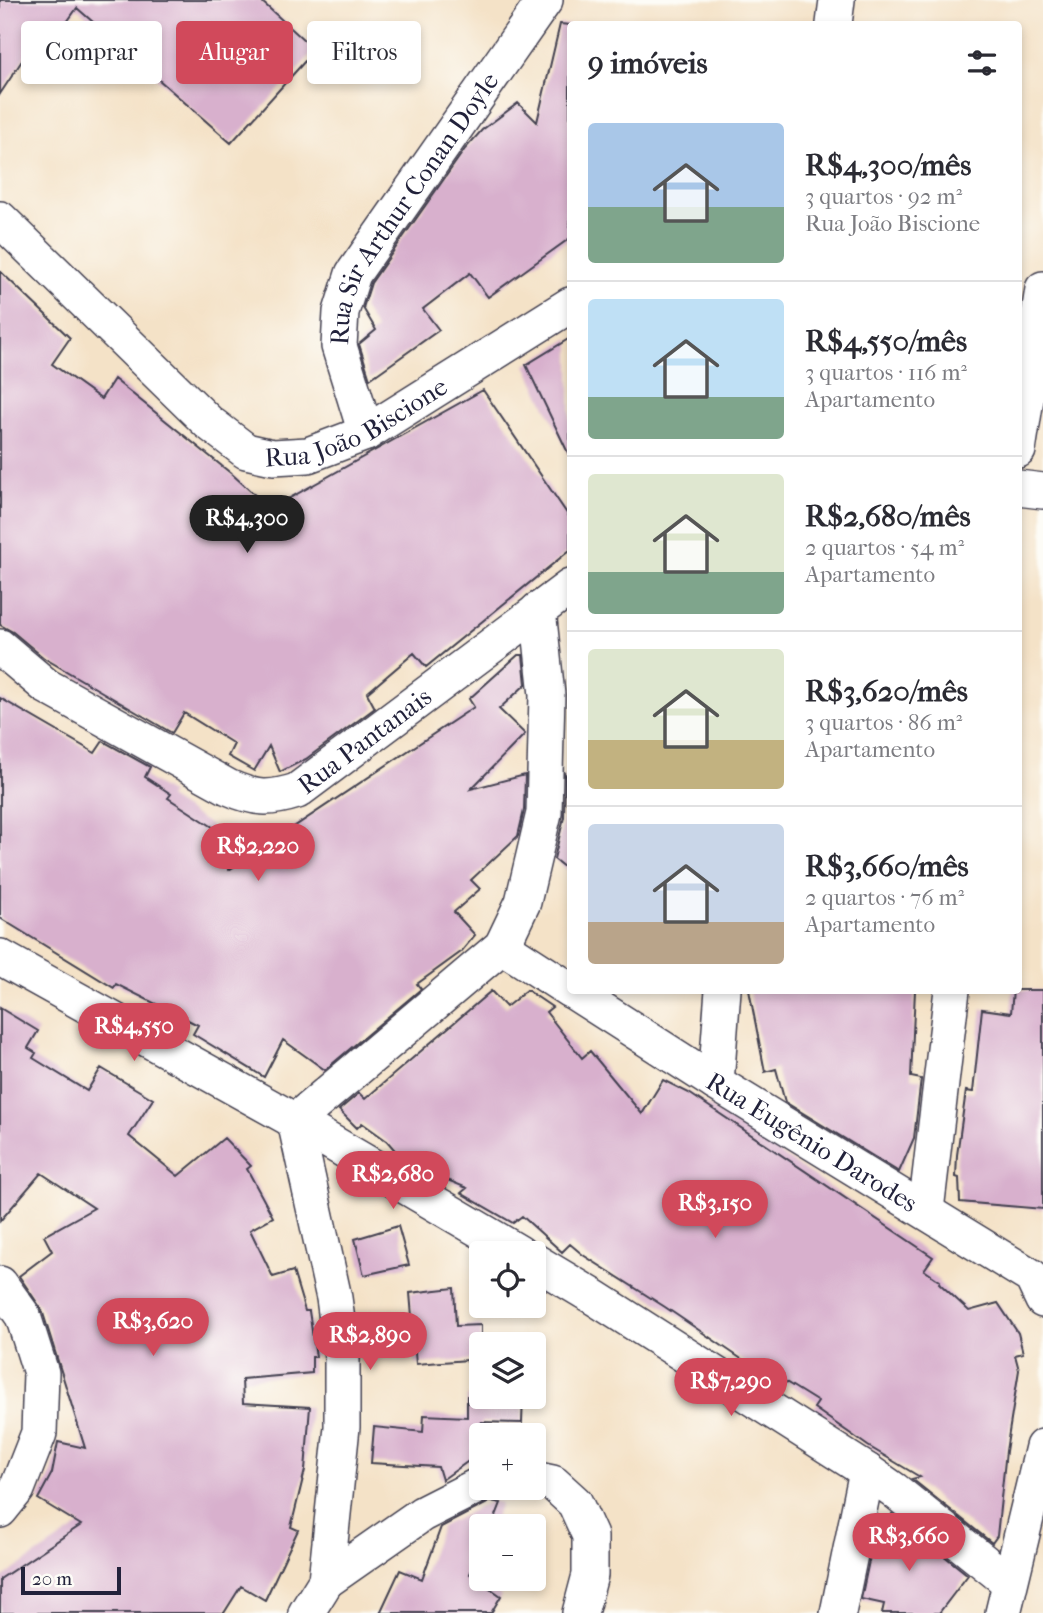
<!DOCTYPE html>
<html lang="pt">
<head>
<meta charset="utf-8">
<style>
	:root { --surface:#fff; --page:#f2f2f3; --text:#2b2b33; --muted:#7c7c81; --line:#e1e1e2; --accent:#d1495b }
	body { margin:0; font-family:"IM FELL French Canon",serif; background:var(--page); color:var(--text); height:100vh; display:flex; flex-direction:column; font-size:26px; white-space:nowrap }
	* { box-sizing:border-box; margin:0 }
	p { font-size:23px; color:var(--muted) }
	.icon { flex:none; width:38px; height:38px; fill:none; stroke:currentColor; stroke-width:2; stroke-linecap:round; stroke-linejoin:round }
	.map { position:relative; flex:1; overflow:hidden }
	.drawer { position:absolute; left:567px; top:21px; width:455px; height:973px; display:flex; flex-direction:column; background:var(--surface); border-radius:7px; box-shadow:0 4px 10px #0003 }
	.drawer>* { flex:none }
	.hud { position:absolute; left:21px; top:21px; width:441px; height:63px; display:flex; gap:14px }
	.fabs { position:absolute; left:469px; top:1241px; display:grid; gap:14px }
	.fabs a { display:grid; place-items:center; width:77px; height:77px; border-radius:7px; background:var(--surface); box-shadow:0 4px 10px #0003; font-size:35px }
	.scale { position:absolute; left:21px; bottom:18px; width:100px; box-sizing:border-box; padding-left:7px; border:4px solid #22223b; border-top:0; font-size:19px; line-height:24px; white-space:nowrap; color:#22223b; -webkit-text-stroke:5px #fdfcf7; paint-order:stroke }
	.price { position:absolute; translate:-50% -60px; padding:0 16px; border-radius:24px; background:var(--accent); color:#fff; font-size:23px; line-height:46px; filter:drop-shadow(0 2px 4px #0008) }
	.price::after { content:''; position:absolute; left:50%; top:42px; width:21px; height:16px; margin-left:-10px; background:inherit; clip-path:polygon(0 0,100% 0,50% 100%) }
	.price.active { background:#222; color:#fff }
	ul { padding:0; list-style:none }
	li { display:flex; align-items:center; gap:21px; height:175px; padding:0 21px }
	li+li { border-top:2px solid var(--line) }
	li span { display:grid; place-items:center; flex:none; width:196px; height:140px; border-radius:7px; color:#555 }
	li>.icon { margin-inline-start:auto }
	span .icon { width:84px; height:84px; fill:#fffc; stroke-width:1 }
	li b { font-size:30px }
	h2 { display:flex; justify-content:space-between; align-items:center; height:84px; padding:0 21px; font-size:30px }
	.chip { padding:0 24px; border-radius:7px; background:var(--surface); box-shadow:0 4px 10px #0003; font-size:24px; line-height:63px }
	.chip.active { background:var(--accent); color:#fff }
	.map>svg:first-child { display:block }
	.building { fill:#d8b0cd }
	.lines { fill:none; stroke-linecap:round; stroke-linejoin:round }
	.minor-casing { stroke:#423f50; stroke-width:38 }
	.minor { stroke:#fff; stroke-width:35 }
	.labels { text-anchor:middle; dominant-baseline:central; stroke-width:6; stroke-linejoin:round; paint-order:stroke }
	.street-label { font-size:26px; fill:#22223b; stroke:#fdfcf7 }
</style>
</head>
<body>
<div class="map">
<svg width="1043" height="1613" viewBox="0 0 1043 1613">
	<rect width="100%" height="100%" fill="#fdfcf7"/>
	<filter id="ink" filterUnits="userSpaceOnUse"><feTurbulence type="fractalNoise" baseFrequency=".0143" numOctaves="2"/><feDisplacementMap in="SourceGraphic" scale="14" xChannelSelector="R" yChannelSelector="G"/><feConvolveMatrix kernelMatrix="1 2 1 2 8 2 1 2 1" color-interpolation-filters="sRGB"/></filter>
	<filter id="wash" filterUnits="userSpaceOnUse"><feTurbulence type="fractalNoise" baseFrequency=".00686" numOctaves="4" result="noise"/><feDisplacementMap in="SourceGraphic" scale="28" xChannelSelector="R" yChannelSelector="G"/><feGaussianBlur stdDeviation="1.57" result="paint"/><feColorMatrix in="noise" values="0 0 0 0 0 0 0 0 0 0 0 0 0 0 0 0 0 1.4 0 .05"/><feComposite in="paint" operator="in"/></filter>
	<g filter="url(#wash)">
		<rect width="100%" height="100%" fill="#f4e2c7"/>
		<g id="blocks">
			<path class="building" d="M0 0H260L315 50 231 143 77 8 50 46 37 38 0 94Z
				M560 24 570 25V238L488 297 470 273 423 309 439 330 370 379 359 344 376 330 363 308 371 283 465 149 482 130 518 103 537 122Z
				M0 271 70 338 52 364 101 399 114 379 233 475 270 509 483 390 570 518V550L426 667 414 653 367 693 375 708 306 759 280 772 269 746 254 771 228 756 234 744 184 713 172 733 44 658 13 632 0 625Z
				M570 338V457L526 365Z
				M518 655H523L526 684 499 709 525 734 471 789 525 775 524 810 518 836 471 880 480 889 454 912 475 935 461 952 417 984 421 989 325 1070 283 1040 264 1077 193 1034 198 1025 116 984 114 988 0 918V698L95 753 103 741 150 767 145 777 171 794 168 798 219 831 208 840 229 870 474 707 469 699Z
				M565 774 570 780V872L554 859 564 817Z
				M527 990 552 1007 546 1012 582 1058 590 1051 642 1114 663 1080 689 1093 933 1257 924 1270 940 1281 939 1283 969 1311 998 1303 1018 1333 1023 1353 1015 1355 1019 1370 1006 1451 997 1536 992 1543 912 1479 920 1477 868 1446 814 1408 818 1402 765 1369 762 1373 665 1307 583 1255 570 1244 562 1252 522 1216 513 1223 461 1193 467 1188 406 1163 387 1141 362 1123 357 1128 339 1110 359 1093 365 1099 491 991 506 1007Z
				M749 990H915L911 1077 921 1079 914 1138 899 1172 785 1102 776 1069 765 1072Z
				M1013 990H1043V1209L960 1202 959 1178 956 1177 957 1155 966 1091 973 1092 982 1009 1011 1013Z
				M0 1008 38 1031 28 1048 36 1053 33 1058 87 1091 101 1068 153 1099 129 1136 178 1176 224 1138 251 1166 247 1169 273 1217 250 1230 273 1277 293 1271 305 1311H309L316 1357H312V1373L242 1379 243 1403 310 1407 305 1470 291 1527 298 1530 265 1600 241 1586 224 1613H0V1579L81 1525 38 1499 52 1473 58 1442 85 1448 42 1310 19 1276 52 1251 44 1236 94 1208 41 1173 0 1221Z
				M398 1226 409 1265 364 1275 355 1239Z
				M454 1288 456 1326 481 1325V1359L416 1364 410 1293Z
				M467 1396H523L522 1423 481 1422V1452L442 1480 438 1467 371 1463 374 1427 423 1432 424 1415 467 1417Z
				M491 1501 501 1503 492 1526H481V1550L470 1574 501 1596 491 1613H380L400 1570 422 1579 441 1527Z
				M892 1514 968 1575 939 1613H882L884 1604 861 1599 873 1542 880 1544Z"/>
		</g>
	</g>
	<g filter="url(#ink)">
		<use href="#blocks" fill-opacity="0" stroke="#423f50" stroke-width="2"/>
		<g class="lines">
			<g class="minor-casing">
				<g id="minor">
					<path d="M834 24 837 0"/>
					<path id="s1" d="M0 219 208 422 246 451 273 457 308 455 366 433 570 305"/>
					<path id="s2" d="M366 433 339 346 341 312 353 274 545 0"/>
					<path d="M1018 450 1043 289"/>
					<path d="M1018 488 1043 491"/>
					<path id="s3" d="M0 647 46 686 228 787C255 799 269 800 297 791L570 587"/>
					<path d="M502 946 570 990"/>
					<path d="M0 957 295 1121 519 1253"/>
					<path id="s4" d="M571 990 716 1083 1032 1277 1043 1300"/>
					<path d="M716 1083 723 990"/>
					<path d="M295 1121 502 946 523 902 544 813 547 695 538 610"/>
					<path d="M295 1121 334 1298 342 1357V1427L326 1581 306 1613"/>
					<path d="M926 1210 952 990"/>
					<path d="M534 1261 594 1297 867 1471 838 1613"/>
					<path d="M0 1284 23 1316 41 1373 39 1433 17 1489 0 1510"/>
					<path d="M867 1471 894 1490 1009 1582"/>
					<path d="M534 1479 553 1483 575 1503 590 1536V1575L580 1613"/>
					<path d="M326 1581 422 1514 481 1484"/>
					<path d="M1003 1613 1043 1447"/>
				</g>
			</g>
			<use href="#minor" class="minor"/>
		</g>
	</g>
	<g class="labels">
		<g class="street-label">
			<text stroke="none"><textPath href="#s2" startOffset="250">Rua Sir Arthur Conan Doyle</textPath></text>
			<text stroke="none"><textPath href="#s1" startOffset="457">Rua João Biscione</textPath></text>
			<text stroke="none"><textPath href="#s3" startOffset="424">Rua Pantanais</textPath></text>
			<text stroke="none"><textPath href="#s4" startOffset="285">Rua Eugênio Darodes</textPath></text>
		</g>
	</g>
</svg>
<div class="fabs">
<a><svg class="icon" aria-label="locate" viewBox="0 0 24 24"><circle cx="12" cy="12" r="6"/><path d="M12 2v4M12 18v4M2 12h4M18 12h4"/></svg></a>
<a><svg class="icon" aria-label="layers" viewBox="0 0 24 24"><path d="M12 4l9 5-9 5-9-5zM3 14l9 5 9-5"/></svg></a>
<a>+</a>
<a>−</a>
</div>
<div class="scale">20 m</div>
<b class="price active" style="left:247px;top:555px">R$4,300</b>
<b class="price" style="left:258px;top:883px">R$2,220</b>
<b class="price" style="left:134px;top:1063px">R$4,550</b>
<b class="price" style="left:393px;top:1211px">R$2,680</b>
<b class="price" style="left:715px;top:1240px">R$3,150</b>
<b class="price" style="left:153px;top:1358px">R$3,620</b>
<b class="price" style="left:370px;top:1372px">R$2,890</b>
<b class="price" style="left:731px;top:1418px">R$7,290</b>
<b class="price" style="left:909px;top:1573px">R$3,660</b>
<div class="hud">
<a class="chip">Comprar</a>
<a class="chip active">Alugar</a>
<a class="chip">Filtros</a>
</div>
<section class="drawer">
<h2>9 imóveis<svg class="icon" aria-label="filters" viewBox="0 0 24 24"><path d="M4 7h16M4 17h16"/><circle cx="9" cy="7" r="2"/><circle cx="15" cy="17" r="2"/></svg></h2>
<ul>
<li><span style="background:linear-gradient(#a9c7e8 60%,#7fa58c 0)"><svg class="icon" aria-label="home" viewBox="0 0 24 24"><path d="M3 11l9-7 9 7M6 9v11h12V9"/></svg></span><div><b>R$4,300/mês</b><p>3 quartos · 92 m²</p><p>Rua João Biscione</p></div></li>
<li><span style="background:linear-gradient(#bfe0f5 70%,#7fa58c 0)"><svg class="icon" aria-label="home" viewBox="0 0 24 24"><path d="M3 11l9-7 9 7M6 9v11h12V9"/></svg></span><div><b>R$4,550/mês</b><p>3 quartos · 116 m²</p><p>Apartamento</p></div></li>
<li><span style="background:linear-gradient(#dfe7d0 70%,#7fa58c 0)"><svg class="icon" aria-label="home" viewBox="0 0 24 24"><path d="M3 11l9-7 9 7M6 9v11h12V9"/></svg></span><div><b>R$2,680/mês</b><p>2 quartos · 54 m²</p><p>Apartamento</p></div></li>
<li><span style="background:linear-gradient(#dfe7d0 65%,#c2b280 0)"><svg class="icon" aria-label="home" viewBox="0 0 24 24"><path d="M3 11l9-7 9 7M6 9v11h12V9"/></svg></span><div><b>R$3,620/mês</b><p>3 quartos · 86 m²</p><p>Apartamento</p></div></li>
<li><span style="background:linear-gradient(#c9d6e8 70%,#b9a48a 0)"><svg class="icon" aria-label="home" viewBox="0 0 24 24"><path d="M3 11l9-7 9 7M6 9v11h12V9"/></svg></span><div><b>R$3,660/mês</b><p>2 quartos · 76 m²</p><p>Apartamento</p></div></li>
</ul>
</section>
</div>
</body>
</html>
